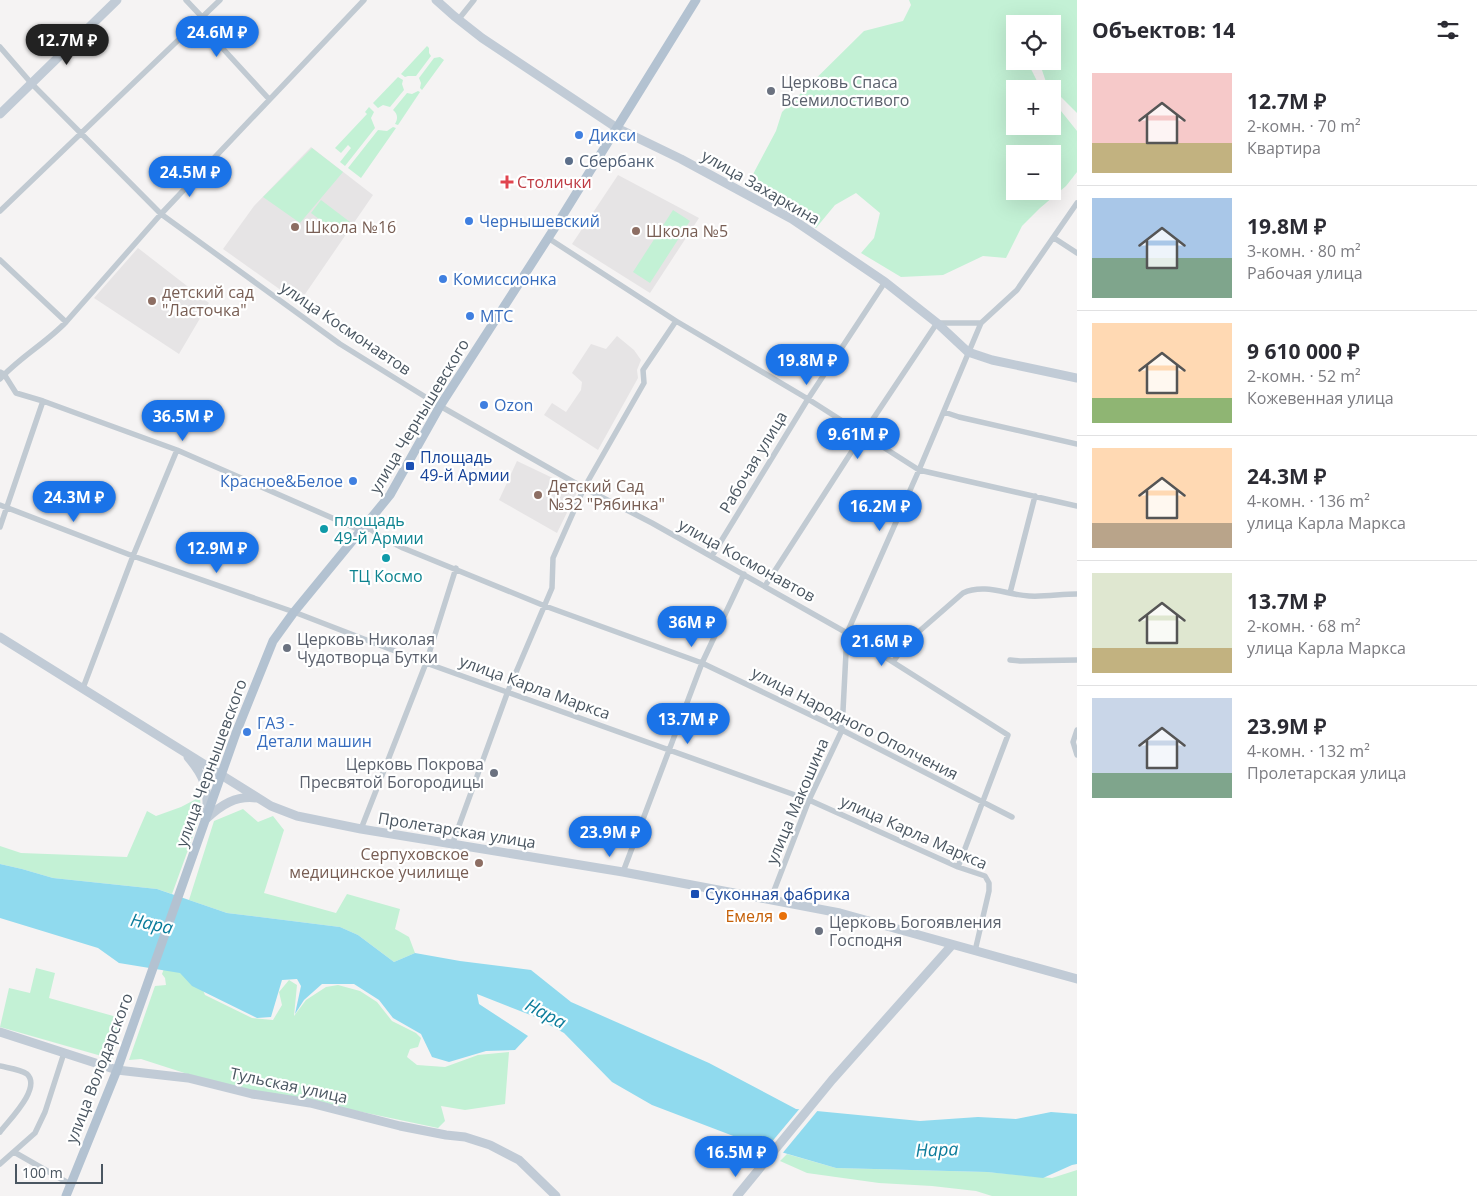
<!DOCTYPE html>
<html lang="ru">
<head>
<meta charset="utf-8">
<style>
	:root { --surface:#fff; --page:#f7f7f7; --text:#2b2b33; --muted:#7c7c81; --line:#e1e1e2; --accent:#1a73e8 }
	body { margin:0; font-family:"Open Sans",sans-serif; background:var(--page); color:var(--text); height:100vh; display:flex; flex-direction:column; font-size:19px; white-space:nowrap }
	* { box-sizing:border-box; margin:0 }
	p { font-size:16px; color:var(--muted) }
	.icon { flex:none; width:28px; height:28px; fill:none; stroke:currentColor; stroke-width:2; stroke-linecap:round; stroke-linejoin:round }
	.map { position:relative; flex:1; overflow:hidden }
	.side { display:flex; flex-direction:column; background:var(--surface); width:400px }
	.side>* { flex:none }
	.buttons { position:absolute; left:1006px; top:15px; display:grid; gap:10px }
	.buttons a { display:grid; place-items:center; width:55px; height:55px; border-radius:0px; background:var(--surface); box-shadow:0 5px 20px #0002; font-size:25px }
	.scale { position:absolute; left:15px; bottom:12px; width:88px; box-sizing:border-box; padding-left:5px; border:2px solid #4a5661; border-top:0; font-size:14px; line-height:18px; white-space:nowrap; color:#4a5661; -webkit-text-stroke:4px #fff; paint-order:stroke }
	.price { position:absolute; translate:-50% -42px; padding:0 11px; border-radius:18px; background:var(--accent); color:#fff; font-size:16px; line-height:32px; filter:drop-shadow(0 1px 2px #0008) }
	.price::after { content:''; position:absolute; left:50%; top:30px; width:15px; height:11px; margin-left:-8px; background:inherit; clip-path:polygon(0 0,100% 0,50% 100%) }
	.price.selected { background:#222; color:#fff }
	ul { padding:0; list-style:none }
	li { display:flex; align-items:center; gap:15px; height:125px; padding:0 15px }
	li+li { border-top:1px solid var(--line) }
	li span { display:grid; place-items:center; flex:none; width:140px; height:100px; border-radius:0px; color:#555 }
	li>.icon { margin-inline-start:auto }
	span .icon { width:60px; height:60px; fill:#fffc; stroke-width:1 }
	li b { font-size:21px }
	h2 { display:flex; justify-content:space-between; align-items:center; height:60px; padding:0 15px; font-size:21px }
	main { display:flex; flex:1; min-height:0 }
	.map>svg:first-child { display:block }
	.education { fill:#e6e4e5 }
	.green { fill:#c3f1d5; fill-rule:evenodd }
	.water { fill:#90daee }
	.pier { fill:#f5f3f3 }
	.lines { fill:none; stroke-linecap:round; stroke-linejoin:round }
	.street { stroke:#c1cad2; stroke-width:5.5 }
	.secondary { stroke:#c1cbd6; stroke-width:9 }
	.primary { stroke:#b3c2d1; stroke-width:9 }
	.worship-dot { fill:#6b7280; stroke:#fff; stroke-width:2 }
	.shop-dot { fill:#3f7fe0; stroke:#fff; stroke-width:2 }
	.service-dot { fill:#5c6f8a; stroke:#fff; stroke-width:2 }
	.health-dot { fill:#e0444e; stroke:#fff; stroke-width:2 }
	.education-dot { fill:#8d6e63; stroke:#fff; stroke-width:2 }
	.transit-dot { fill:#1a4fb4; stroke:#fff; stroke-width:2 }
	.culture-dot { fill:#0f9aa8; stroke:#fff; stroke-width:2 }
	.food-dot { fill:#e8710a; stroke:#fff; stroke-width:2 }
	.labels { text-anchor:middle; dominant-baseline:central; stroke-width:4.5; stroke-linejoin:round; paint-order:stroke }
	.worship-label { font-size:16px; fill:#5b616d; stroke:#fff; text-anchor:start }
	.shop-label { font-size:16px; fill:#366cbe; stroke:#fff; text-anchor:start }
	.service-label { font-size:16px; fill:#4e5e75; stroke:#fff; text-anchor:start }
	.health-label { font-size:16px; fill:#be3a42; stroke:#fff; text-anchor:start }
	.street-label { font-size:16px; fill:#4a5661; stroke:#fff }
	.education-label { font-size:16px; fill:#785e54; stroke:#fff; text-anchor:start }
	.transit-label { font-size:16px; fill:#164399; stroke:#fff; text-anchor:start }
	.culture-label { font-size:16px; fill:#0d838f; stroke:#fff; text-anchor:start }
	.food-label { font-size:16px; fill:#c56008; stroke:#fff; text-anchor:end }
	.water-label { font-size:18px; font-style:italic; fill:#0c7c9b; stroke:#fff }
</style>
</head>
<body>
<main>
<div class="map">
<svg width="1077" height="1196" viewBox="0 0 1077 1196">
	<rect width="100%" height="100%" fill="#f5f3f3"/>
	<path class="education" d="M311 147 373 195 299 303 223 249 254 206Z
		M618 175 699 218 650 293 572 244Z
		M138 248 209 303 179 354 94 298Z
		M617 336 634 350 641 360 637 370 638 378 598 450 544 415 552 403 566 412 581 390 582 382 572 373 591 344 606 349Z
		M517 461 578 490 557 533 499 500Z"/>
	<path class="green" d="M909 0H1077V113L1046 82 1039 61H1052V24H1015V61H1027L1041 89H1015V126H1052L1053 101 1077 131V172L1066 186 1040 208 1022 226 1006 258 983 256 943 275 901 277 861 253 874 238 880 213 856 193 835 205 816 228 789 209 751 178 776 131 782 112 864 31 903 21 911 5ZM1015 154H1052V191H1015Z
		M427 46 429 48V53L431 56 416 76H408L405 77 401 74Z
		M440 57 444 60 422 90 420 88 421 83 419 78 434 58Z
		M398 77 403 80 402 84 404 90 390 107 383 105 378 108 373 103Z
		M418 91 420 92 398 125 395 124C398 119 398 114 393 110L407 93 412 94Z
		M369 107 374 112 371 118 375 128 345 166 340 162 351 148 348 145 341 153 335 148 367 114 365 112Z
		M393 127 396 128 361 178 348 168 378 130 387 131Z
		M312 148 343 172 300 223 263 197Z
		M321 200 350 222 340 235 311 213Z
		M673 210 690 221 650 283 633 272Z
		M200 797 201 814 172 894 157 889 53 878 22 869 0 864V846L21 853 127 857 147 811 156 816 181 807Z
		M243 809 258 822 273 816 284 830 264 893 336 913 347 894 400 909 395 929 409 937 415 953 394 962 358 935 340 927 227 913 189 900 214 821Z
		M168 958 198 978 205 995 252 1018 273 1020 282 1005 279 992 289 980 297 985 294 1016 306 1000 326 987 338 985 360 991 377 1002 392 1021 416 1033 421 1038 418 1047 410 1049 407 1057 417 1065 445 1067 478 1055 509 1052 505 1104 465 1110 441 1106 445 1121 438 1128 281 1095 245 1090 200 1078 141 1059 129 1060 155 986 166 985 165 978 162 974Z
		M36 968 55 973 49 998 124 1019 112 1059 0 1027 9 988 30 993Z
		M787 1154 836 1168 987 1172 1052 1178 1077 1170V1196H992L976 1191 932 1186 879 1183 807 1173 780 1161Z"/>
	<path class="water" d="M0 864 22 869 53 878 157 889 227 913 340 927 358 935 394 962 415 953 460 961 531 970 571 1002 709 1063 796 1109 920 1121 978 1117 1016 1119 1051 1112 1077 1114V1164L1072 1165 1043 1178 987 1172 836 1168 757 1145 652 1105 612 1082 564 1033 533 1016 477 994 479 1004 528 1036 515 1050 486 1051 449 1062 432 1057 421 1034 393 1018 379 1000 354 984H322L304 1000 295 1014 301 986 297 979 282 980 271 1017 257 1018 192 986 180 973 119 963 98 948 0 918Z"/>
	<path class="pier" d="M801 1107 819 1109 781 1155 765 1150Z"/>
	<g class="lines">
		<path class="street" d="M186 0 202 17 215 40 269 99
			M458 20 474 0
			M0 47 32 84 161 214 340 344 440 406 584 488 652 523 847 633 1008 735 958 867
			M0 211 220 0
			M548 238 676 321 808 399 919 470 1077 506
			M1054 238 1077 253
			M0 260 66 322
			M0 372 4 374 16 393 43 401 177 450 362 531 369 528 381 537 403 548 545 606 702 663 842 730 1012 817
			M0 379C20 357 46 343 66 322L161 214 364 0
			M944 412 959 417 1077 444
			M0 505 133 556 294 612 426 663 809 800 958 867 985 876 989 883V891L975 951
			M0 527 43 401
			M712 556 808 399 885 282
			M765 586 863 434 937 323H981
			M1010 593 1035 496
			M1010 660 1020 661 1077 660
			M893 662 908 641 963 593C985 583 1007 595 1029 596 1045 597 1061 594 1077 594
			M83 688 133 556 177 450
			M1077 730 1073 742 1077 755
			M361 829 426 663 456 568
			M452 845 508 691 552 588 553 558 584 488 644 383 643 370 676 321
			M623 872 702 663 744 574
			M770 901 809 800 842 730 847 633 919 470 981 323 1017 290 1077 203
			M0 1066C8 1068 20 1069 27 1074 42 1088 9 1120 0 1132
			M14 1152 70 1184
			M0 1164 35 1133 45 1112 64 1053"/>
		<path class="secondary" d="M436 0 454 16 482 38 617 128 681 159 792 219 885 282 937 323 968 352 992 360 1077 378
			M0 114 117 0
			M0 637 271 806 297 816 361 829 623 872 840 913 1077 979
			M188 757C204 776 208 787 207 811
			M206 819C221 805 236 795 257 798
			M0 1032 117 1070 188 1078 252 1094 310 1103 400 1126 446 1135 465 1137 490 1145 519 1160 556 1196
			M737 1196 832 1080 952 945"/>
		<path class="primary" d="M66 1196 117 1070 236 733 273 641 294 612 390 495 440 406 561 218 696 0"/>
	</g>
	<g class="worship-dot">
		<circle cx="771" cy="91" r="5"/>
		<circle cx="287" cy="648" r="5"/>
		<circle cx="494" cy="773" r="5"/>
		<circle cx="819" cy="931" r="5"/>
	</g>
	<g class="shop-dot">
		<circle cx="579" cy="135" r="5"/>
		<circle cx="469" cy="221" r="5"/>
		<circle cx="443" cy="279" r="5"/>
		<circle cx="470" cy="316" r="5"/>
		<circle cx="484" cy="405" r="5"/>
		<circle cx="353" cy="481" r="5"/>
		<circle cx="247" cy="732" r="5"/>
	</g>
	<circle class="service-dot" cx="569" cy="161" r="5"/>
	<path class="health-dot" d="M504.5 174.5h5v5h5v5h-5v5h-5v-5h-5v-5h5z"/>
	<g class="education-dot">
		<circle cx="295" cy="227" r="5"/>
		<circle cx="636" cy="231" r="5"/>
		<circle cx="152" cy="301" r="5"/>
		<circle cx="538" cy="495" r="5"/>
		<circle cx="479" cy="863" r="5"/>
	</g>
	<g class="transit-dot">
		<rect x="405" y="461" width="10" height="10" rx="2.5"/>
		<rect x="690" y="889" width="10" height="10" rx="2.5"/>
	</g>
	<g class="culture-dot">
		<circle cx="324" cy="529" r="5"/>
		<circle cx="386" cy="558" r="5"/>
	</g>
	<circle class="food-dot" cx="783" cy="916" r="5"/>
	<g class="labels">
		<g class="worship-label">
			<text x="781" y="82">Церковь Спаса<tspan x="781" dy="18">Всемилостивого</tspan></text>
			<text x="297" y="639">Церковь Николая<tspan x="297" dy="18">Чудотворца Бутки</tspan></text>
			<text x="484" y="764" text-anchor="end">Церковь Покрова<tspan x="484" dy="18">Пресвятой Богородицы</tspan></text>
			<text x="829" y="922">Церковь Богоявления<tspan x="829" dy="18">Господня</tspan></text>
		</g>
		<g class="shop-label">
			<text x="589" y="135">Дикси</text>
			<text x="479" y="221">Чернышевский</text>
			<text x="453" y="279">Комиссионка</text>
			<text x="480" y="316">МТС</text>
			<text x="494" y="405">Ozon</text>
			<text x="343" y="481" text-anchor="end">Красное&amp;Белое</text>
			<text x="257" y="723">ГАЗ -<tspan x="257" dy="18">Детали машин</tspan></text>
		</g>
		<g class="service-label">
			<text x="579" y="161">Сбербанк</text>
		</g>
		<g class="health-label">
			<text x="517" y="182">Столички</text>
		</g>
		<g class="street-label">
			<text transform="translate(761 187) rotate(30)">улица Захаркина</text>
			<text transform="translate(346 328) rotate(34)">улица Космонавтов</text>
			<text transform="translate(419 416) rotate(-59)">улица Чернышевского</text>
			<text transform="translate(753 462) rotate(-59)">Рабочая улица</text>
			<text transform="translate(747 560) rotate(29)">улица Космонавтов</text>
			<text transform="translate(535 687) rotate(20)">улица Карла Маркса</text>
			<text transform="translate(855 723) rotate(27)">улица Народного Ополчения</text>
			<text transform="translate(211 763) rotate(-70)">улица Чернышевского</text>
			<text transform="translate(797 801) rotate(-67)">улица Макошина</text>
			<text transform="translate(457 830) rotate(9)">Пролетарская улица</text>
			<text transform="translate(914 832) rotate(24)">улица Карла Маркса</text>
			<text transform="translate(99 1068) rotate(-69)">улица Володарского</text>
			<text transform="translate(289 1085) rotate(12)">Тульская улица</text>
		</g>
		<g class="education-label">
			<text x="305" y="227">Школа №16</text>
			<text x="646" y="231">Школа №5</text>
			<text x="162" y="292">детский сад<tspan x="162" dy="18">"Ласточка"</tspan></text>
			<text x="548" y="486">Детский Сад<tspan x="548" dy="18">№32 "Рябинка"</tspan></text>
			<text x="469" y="854" text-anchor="end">Серпуховское<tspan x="469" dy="18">медицинское училище</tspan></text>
		</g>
		<g class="transit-label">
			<text x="420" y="457">Площадь<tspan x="420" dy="18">49-й Армии</tspan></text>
			<text x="705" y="894">Суконная фабрика</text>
		</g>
		<g class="culture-label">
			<text x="334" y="520">площадь<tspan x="334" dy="18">49-й Армии</tspan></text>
			<text x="386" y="576" text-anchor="middle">ТЦ Космо</text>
		</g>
		<g class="food-label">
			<text x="773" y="916">Емеля</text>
		</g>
		<g class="water-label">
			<text transform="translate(152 923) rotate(12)">Нара</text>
			<text transform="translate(546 1013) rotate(28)">Нара</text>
			<text transform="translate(937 1149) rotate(-2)">Нара</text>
		</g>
	</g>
</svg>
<div class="buttons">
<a><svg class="icon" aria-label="locate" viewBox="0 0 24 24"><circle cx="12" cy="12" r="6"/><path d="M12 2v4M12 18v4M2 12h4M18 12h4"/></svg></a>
<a>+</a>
<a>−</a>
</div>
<div class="scale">100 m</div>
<b class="price" style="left:217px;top:58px">24.6M ₽</b>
<b class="price selected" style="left:67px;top:66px">12.7M ₽</b>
<b class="price" style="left:190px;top:198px">24.5M ₽</b>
<b class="price" style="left:807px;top:386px">19.8M ₽</b>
<b class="price" style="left:183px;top:442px">36.5M ₽</b>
<b class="price" style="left:858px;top:460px">9.61M ₽</b>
<b class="price" style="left:74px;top:523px">24.3M ₽</b>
<b class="price" style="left:880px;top:532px">16.2M ₽</b>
<b class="price" style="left:217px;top:574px">12.9M ₽</b>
<b class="price" style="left:692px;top:648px">36M ₽</b>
<b class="price" style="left:882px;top:667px">21.6M ₽</b>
<b class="price" style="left:688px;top:745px">13.7M ₽</b>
<b class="price" style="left:610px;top:858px">23.9M ₽</b>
<b class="price" style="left:736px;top:1178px">16.5M ₽</b>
</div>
<section class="side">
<h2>Объектов: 14<svg class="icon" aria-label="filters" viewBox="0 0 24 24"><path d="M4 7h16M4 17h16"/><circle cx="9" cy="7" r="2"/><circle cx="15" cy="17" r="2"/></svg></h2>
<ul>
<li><span style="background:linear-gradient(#f6c9c9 70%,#c2b280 0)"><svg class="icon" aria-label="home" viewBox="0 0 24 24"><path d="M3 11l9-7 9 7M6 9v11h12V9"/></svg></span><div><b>12.7M ₽</b><p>2-комн. · 70 m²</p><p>Квартира</p></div></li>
<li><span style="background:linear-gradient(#a9c7e8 60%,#7fa58c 0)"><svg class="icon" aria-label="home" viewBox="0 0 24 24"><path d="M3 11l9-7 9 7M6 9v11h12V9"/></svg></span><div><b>19.8M ₽</b><p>3-комн. · 80 m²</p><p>Рабочая улица</p></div></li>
<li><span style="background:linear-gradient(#ffd9b3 75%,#8fb573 0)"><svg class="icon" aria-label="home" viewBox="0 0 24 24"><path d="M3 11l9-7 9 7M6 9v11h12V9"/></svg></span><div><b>9 610 000 ₽</b><p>2-комн. · 52 m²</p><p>Кожевенная улица</p></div></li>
<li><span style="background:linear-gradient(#ffd9b3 75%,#b9a48a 0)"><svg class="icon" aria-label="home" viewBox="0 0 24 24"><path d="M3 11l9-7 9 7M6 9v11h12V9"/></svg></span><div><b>24.3M ₽</b><p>4-комн. · 136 m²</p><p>улица Карла Маркса</p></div></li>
<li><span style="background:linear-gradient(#dfe7d0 75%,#c2b280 0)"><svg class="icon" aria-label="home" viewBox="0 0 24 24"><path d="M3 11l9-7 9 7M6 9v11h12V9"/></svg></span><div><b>13.7M ₽</b><p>2-комн. · 68 m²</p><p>улица Карла Маркса</p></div></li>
<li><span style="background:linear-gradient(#c9d6e8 75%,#7fa58c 0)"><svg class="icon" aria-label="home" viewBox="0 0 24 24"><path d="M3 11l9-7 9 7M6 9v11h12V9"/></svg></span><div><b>23.9M ₽</b><p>4-комн. · 132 m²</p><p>Пролетарская улица</p></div></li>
</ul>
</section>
</main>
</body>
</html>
